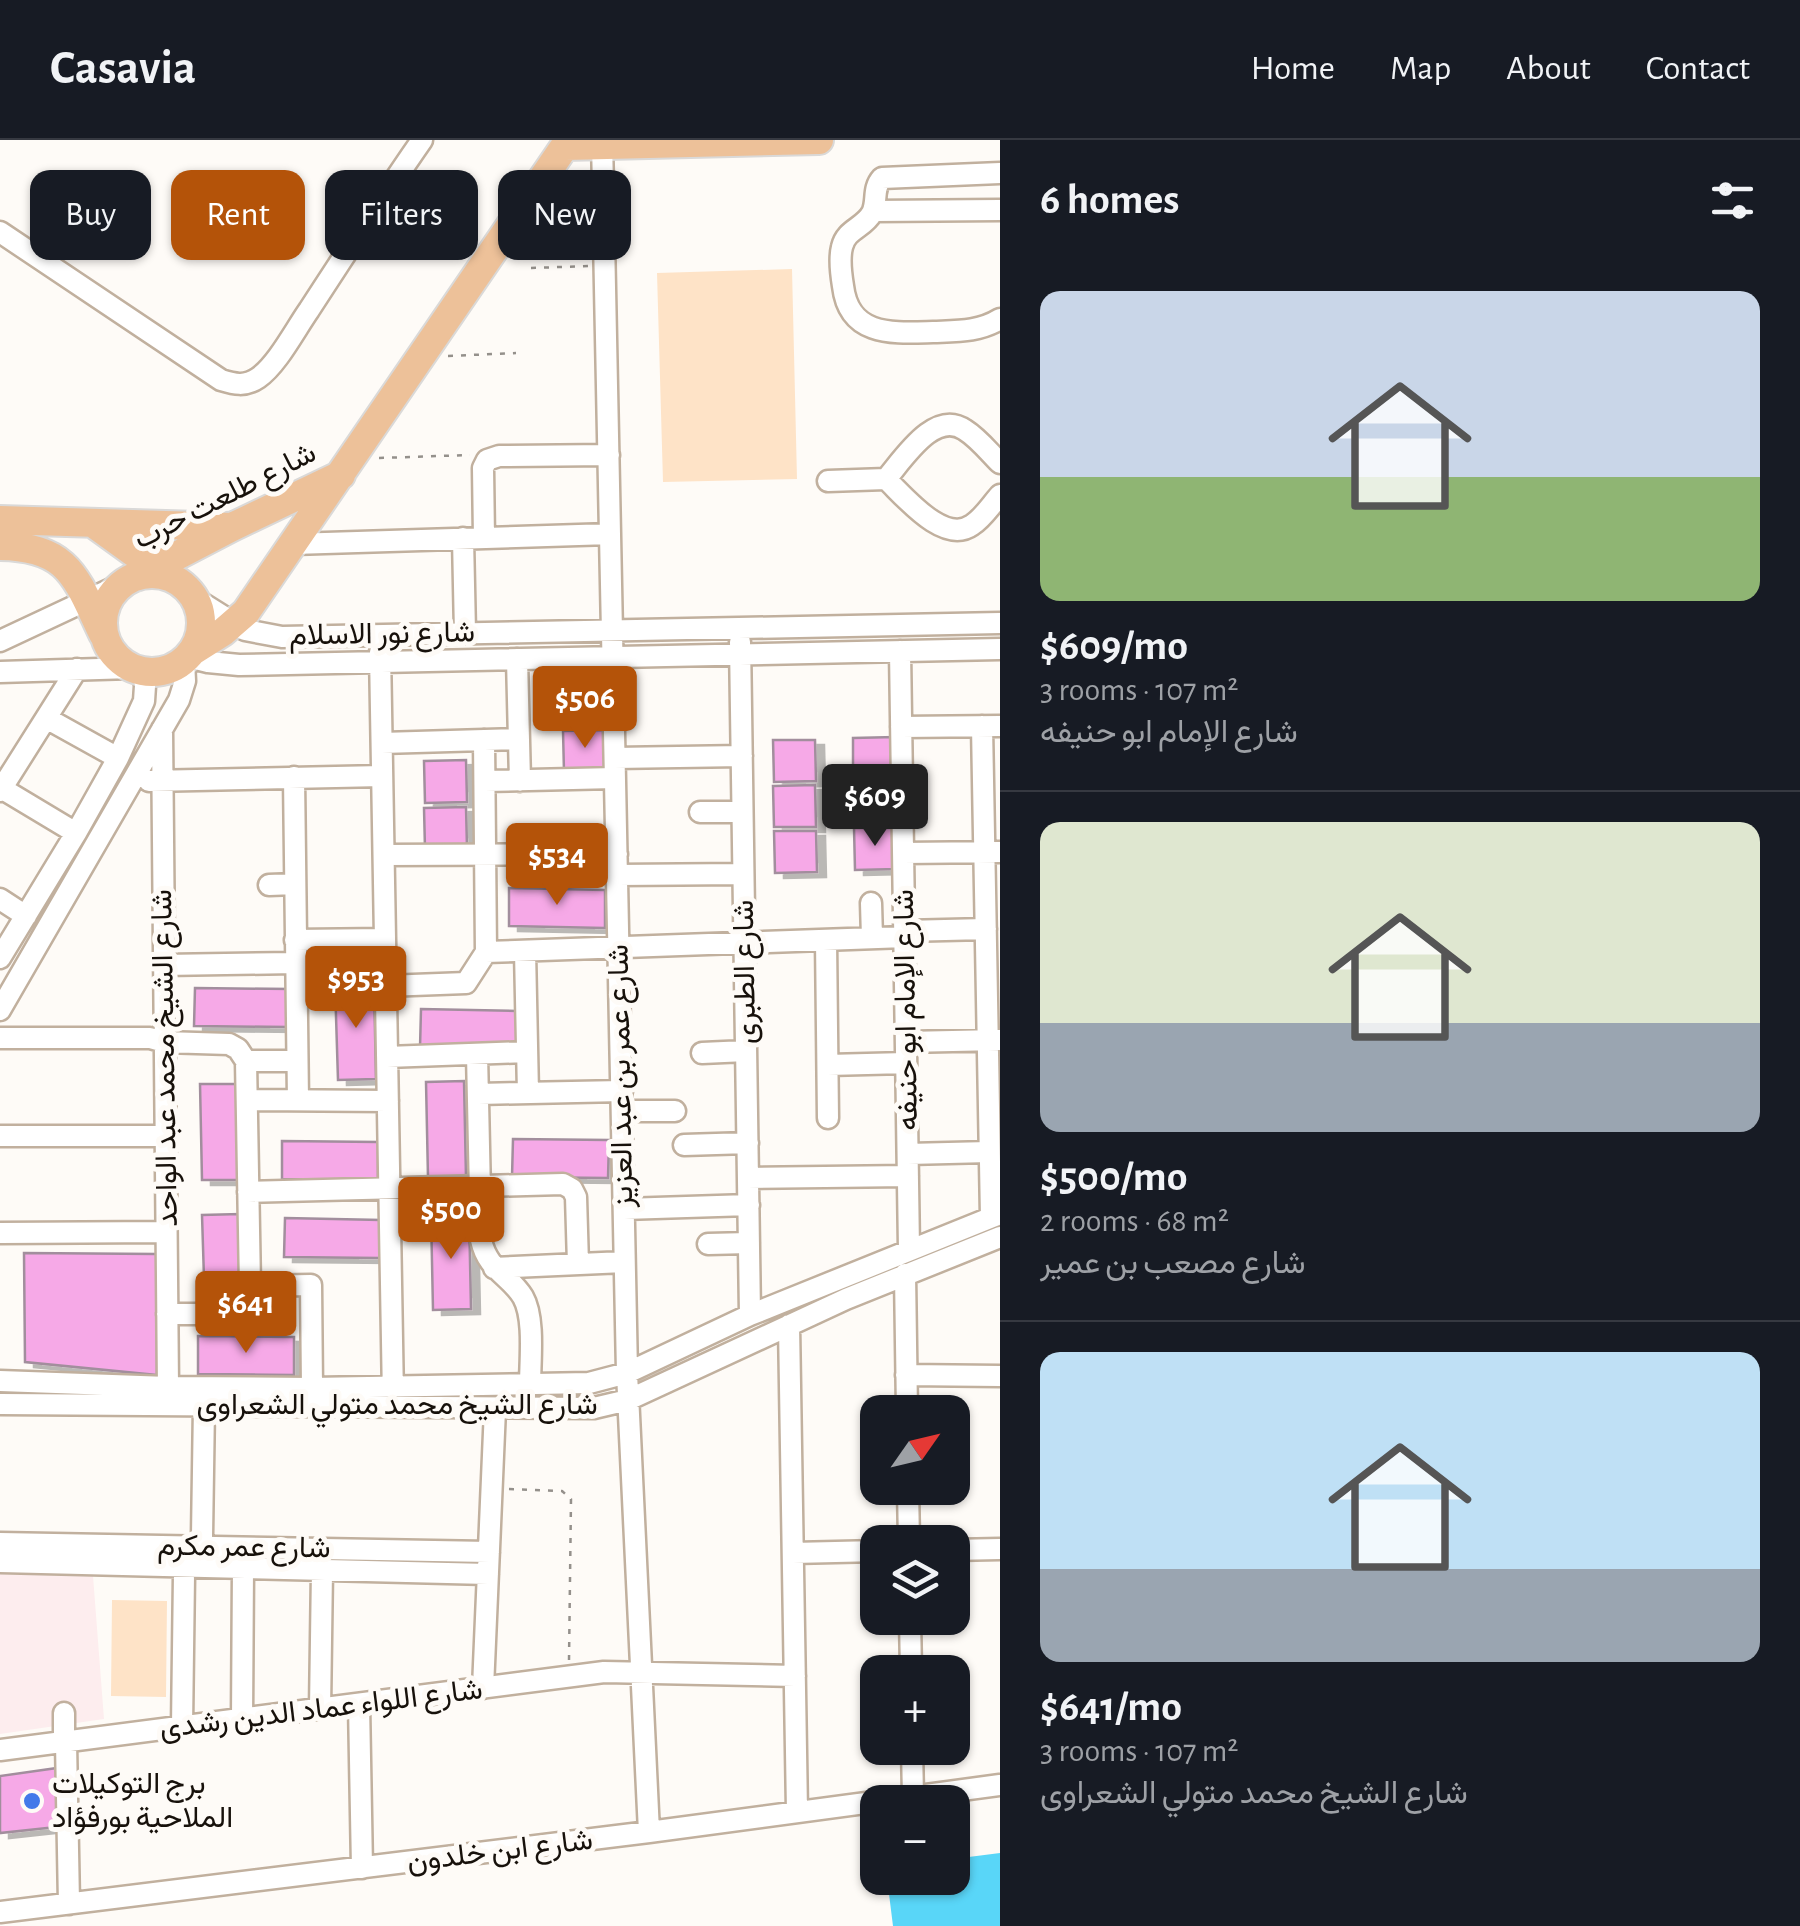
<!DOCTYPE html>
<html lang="en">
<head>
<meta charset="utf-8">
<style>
	:root { --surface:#171b24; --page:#20242c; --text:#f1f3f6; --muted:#9ea1a6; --line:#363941; --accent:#b45309 }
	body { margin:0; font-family:"Alegreya Sans",Vazirmatn,sans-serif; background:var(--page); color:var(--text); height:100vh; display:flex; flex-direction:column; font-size:38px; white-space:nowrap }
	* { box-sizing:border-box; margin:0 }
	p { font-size:32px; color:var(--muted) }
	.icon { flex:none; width:55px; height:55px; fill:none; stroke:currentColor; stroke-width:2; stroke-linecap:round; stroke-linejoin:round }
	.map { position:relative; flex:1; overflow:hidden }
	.drawer { display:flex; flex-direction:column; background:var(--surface); width:800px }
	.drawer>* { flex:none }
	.hud { position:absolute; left:30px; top:30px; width:820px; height:90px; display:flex; gap:20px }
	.needle { width:65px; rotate:56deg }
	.buttons { position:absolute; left:860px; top:1255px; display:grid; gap:20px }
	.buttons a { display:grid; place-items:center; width:110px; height:110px; border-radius:20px; background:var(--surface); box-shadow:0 2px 8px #0004; font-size:50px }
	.price { position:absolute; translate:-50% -85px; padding:0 22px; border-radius:10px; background:var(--accent); color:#fff; font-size:32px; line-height:65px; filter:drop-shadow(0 2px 5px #0008) }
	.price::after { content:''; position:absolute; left:50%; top:60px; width:30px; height:22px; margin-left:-15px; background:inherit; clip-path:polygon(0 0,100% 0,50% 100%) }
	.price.selected { background:#222; color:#fff }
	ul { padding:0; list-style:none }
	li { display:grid; align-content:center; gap:20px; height:530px; padding:0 40px }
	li+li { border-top:2px solid var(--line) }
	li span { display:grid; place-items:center; height:310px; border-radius:20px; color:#555 }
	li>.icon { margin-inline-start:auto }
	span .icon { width:180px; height:180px; fill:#fffc; stroke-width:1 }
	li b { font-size:42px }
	h2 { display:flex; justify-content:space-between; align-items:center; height:120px; padding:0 40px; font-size:42px }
	.chip { padding:0 35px; border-radius:20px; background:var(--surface); box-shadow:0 2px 8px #0004; font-size:35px; line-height:90px }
	.chip.selected { background:var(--accent); color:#fff }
	header { display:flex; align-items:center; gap:60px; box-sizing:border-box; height:140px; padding:0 50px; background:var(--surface); border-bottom:2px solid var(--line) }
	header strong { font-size:48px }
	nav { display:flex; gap:55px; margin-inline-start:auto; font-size:35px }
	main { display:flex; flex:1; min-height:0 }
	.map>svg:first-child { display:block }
	.education { fill:#fdedee }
	.green { fill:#fee3c7 }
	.water { fill:#59d6f8 }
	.building { fill:#f6a9e7; stroke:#a28e9d; stroke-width:2.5; filter:url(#shadow) }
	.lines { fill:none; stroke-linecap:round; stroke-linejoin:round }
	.minor-casing { stroke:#c1b09e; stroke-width:25 }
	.major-casing { stroke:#dad9d8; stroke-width:32 }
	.path { stroke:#94908b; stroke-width:2.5; stroke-dasharray:5 8; stroke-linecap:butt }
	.minor { stroke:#fff; stroke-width:20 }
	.major { stroke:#edc199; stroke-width:28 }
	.poi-dot { fill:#4379e9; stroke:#fefbf7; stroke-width:4 }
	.labels { text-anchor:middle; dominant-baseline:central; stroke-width:10; stroke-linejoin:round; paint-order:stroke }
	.street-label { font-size:30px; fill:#17110b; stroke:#fefbf7 }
	.poi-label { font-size:30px; fill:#17110b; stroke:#fefbf7; text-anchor:start }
</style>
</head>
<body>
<header>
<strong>Casavia</strong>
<nav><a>Home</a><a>Map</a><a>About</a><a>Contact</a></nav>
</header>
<main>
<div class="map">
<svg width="1000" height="1786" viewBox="0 0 1000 1786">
	<defs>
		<filter id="shadow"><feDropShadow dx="9" dy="5" stdDeviation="0" flood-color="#0004"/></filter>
	</defs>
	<rect width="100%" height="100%" fill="#fefbf7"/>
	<path class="education" d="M0 1434 93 1436 104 1579 0 1594Z"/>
	<path class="green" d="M792 129 797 339 663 342 657 133Z
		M112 1460 167 1461 166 1557 111 1556Z"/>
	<path class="water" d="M1000 1713V1786H893L887 1738H952L953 1719Z"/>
	<path class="building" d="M561 544H603L604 585 562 586Z
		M605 590 606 631 564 632 563 591Z
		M895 597V638L853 639V598Z
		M773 600H815L816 641 774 642Z
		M466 620 467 662 425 663 424 621Z
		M853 642H895L896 683 854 684Z
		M815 645 816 687H774L773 646Z
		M466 667 467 708 425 709 424 668Z
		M854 688H896L897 729 855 730Z
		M774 691H816L817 732 775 733Z
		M509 748 605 750V788L509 786Z
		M374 843 376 939 338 940 335 844Z
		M195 848 291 849 290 887 194 886Z
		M421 869 517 871 516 909 420 908Z
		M464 941 466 1038H428L426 942Z
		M200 944H238L240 1040H202Z
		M513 999 609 1000 608 1038 512 1037Z
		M282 1001 378 1002V1041L282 1039Z
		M469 1073 471 1169 433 1170 431 1074Z
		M240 1074 243 1170H205L202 1075Z
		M285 1078 381 1080 380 1118 284 1117Z
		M24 1113 157 1114V1235L25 1222Z
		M198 1196 294 1197V1235L198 1234Z
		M64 1627 66 1686 0 1693V1636Z"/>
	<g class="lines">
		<g class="minor-casing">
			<path id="minor" d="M602 0 627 1233 649 1692
				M1000 33 882 38C872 49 878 61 872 73 864 88 846 89 842 107 839 119 841 134 843 146 849 197 893 193 933 192 957 191 979 192 1000 179
				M874 71 1000 70
				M0 92 221 240C234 244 245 247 258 238 277 225 295 190 309 170 346 113 383 56 422 0
				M886 339C904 318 935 269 965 290 978 298 989 312 1000 323
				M828 341 886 339C905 357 944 405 972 385 983 378 991 365 1000 355
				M463 398 465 493
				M484 398 483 328 487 320 499 316 609 315
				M293 404 610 394
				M194 458 245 490 282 497 1000 483
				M0 501 128 441
				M740 502 750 1175
				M900 511 909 1109
				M380 512 393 1258
				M188 517 208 522 239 525 1000 509
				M517 519 520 641
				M0 532 132 528
				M46 578 118 618
				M982 586 991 1077
				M901 587 1000 586
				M162 589 168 1247
				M382 603 519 599
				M615 618 742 616
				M294 637 298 960
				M149 641 382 636
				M485 641 615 638
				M1 648 76 693
				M0 651 77 529
				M700 672H742
				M903 713 1000 712
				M384 715 617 714
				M617 735 743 734
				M269 745 295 744
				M0 759 26 776
				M871 763 872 798
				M904 791 986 789
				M295 800 385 799
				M826 800 828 978
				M525 811 528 953
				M486 812 905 797
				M0 818 76 693 118 618 144 561 145 546 143 531
				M164 825 295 823
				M386 846 466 843 486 812 484 600
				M0 870 179 560 185 541 184 521
				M0 898H150L164 902 229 904 238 909 246 921H297
				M906 902 999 900
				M702 913 746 911
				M477 914 481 1100C488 1131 509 1134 523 1157 535 1178 530 1221 530 1245
				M387 917 527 912
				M246 921 250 1146 311 1145 312 1248
				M828 925 906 923
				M478 954 622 951
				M247 960 388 961
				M622 971H675
				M0 996H165
				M684 1005 748 1003
				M908 1014 989 1012
				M748 1038 908 1036
				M248 1052 563 1044 572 1049 576 1057 578 1124
				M624 1069 749 1065
				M0 1093 166 1092
				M708 1104 749 1103
				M494 1128 624 1122
				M905 1134 907 1272
				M167 1174H250V1146
				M789 1185 797 1672
				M906 1235 1000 1236
				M0 1241 168 1247 312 1248 589 1243 627 1233 750 1175 1000 1074
				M0 1264 594 1268 628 1260 846 1159 1000 1097
				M908 1348 909 1402
				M0 1403 489 1412
				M952 1410 1000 1409
				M793 1413 878 1411
				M0 1422 488 1434
				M910 1478 911 1532
				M483 1548 495 1269
				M359 1564 362 1728
				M320 1569 322 1430
				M242 1579 243 1428
				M182 1586 184 1435 202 1396 204 1266
				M64 1602V1573
				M66 1602 69 1764
				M912 1608 913 1657
				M0 1610 604 1532 795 1536
				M0 1772 649 1692 1000 1645"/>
		</g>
		<g class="major-casing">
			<path id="major" d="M565 6 819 0
				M0 380 232 387
				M94 384 166 436
				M0 406C70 407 76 438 103 494
				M103 483a49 49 0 1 1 98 0a49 49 0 1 1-98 0Z
				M138 436 232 387 341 335
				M193 511 223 492 246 472 569 0"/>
		</g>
		<path class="path" d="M531 128 589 126
			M448 216 516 213
			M379 318 470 315
			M509 1349 562 1351 571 1359 569 1520"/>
		<use href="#minor" class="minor"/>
		<use href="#major" class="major"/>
	</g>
	<circle class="poi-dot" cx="32" cy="1661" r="10"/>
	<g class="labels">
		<g class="street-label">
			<text transform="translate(225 356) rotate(-27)">شارع طلعت حرب</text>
			<text transform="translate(382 494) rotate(-1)">شارع نور الاسلام</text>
			<text transform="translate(745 832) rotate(-91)">شارع الطبرى</text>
			<text transform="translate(906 870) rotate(-91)">شارع الإمام ابو حنيفه</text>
			<text transform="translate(165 918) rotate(-91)">شارع الشيخ محمد عبد الواحد</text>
			<text transform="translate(621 936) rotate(-91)">شارع عمر بن عبد العزيز</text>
			<text x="397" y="1265">شارع الشيخ محمد متولي الشعراوى</text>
			<text transform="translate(244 1407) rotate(1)">شارع عمر مكرم</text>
			<text transform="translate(321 1569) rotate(-7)">شارع اللواء عماد الدين رشدى</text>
			<text transform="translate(500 1711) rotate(-7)">شارع ابن خلدون</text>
		</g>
		<g class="poi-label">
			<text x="52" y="1644">برج التوكيلات<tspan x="52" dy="34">الملاحية بورفؤاد</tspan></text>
		</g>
	</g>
</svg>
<div class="buttons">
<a><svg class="needle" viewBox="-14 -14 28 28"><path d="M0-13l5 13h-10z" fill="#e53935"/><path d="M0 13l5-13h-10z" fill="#9ea1a6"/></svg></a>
<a><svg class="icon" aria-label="layers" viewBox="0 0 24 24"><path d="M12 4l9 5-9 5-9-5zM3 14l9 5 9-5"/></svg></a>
<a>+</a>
<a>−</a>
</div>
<b class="price" style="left:585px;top:611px">$506</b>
<b class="price selected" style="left:875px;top:709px">$609</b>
<b class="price" style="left:557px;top:768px">$534</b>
<b class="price" style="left:356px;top:891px">$953</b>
<b class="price" style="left:451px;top:1122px">$500</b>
<b class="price" style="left:246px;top:1216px">$641</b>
<div class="hud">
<a class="chip">Buy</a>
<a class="chip selected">Rent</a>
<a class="chip">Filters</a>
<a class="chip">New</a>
</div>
</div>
<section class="drawer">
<h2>6 homes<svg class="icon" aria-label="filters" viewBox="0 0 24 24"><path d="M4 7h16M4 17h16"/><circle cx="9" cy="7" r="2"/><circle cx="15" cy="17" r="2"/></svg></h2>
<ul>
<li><span style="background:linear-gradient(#c9d6e8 60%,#8fb573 0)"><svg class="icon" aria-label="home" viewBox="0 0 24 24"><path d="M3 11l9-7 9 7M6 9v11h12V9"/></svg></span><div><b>$609/mo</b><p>3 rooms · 107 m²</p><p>شارع الإمام ابو حنيفه</p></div></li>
<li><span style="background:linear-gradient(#dfe7d0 65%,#9aa5b1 0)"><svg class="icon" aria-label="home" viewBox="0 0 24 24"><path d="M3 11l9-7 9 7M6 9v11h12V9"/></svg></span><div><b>$500/mo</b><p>2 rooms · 68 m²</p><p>شارع مصعب بن عمير</p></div></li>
<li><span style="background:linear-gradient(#bfe0f5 70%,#9aa5b1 0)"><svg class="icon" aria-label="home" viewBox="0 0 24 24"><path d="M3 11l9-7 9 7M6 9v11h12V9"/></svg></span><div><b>$641/mo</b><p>3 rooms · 107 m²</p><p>شارع الشيخ محمد متولي الشعراوى</p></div></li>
</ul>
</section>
</main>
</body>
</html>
